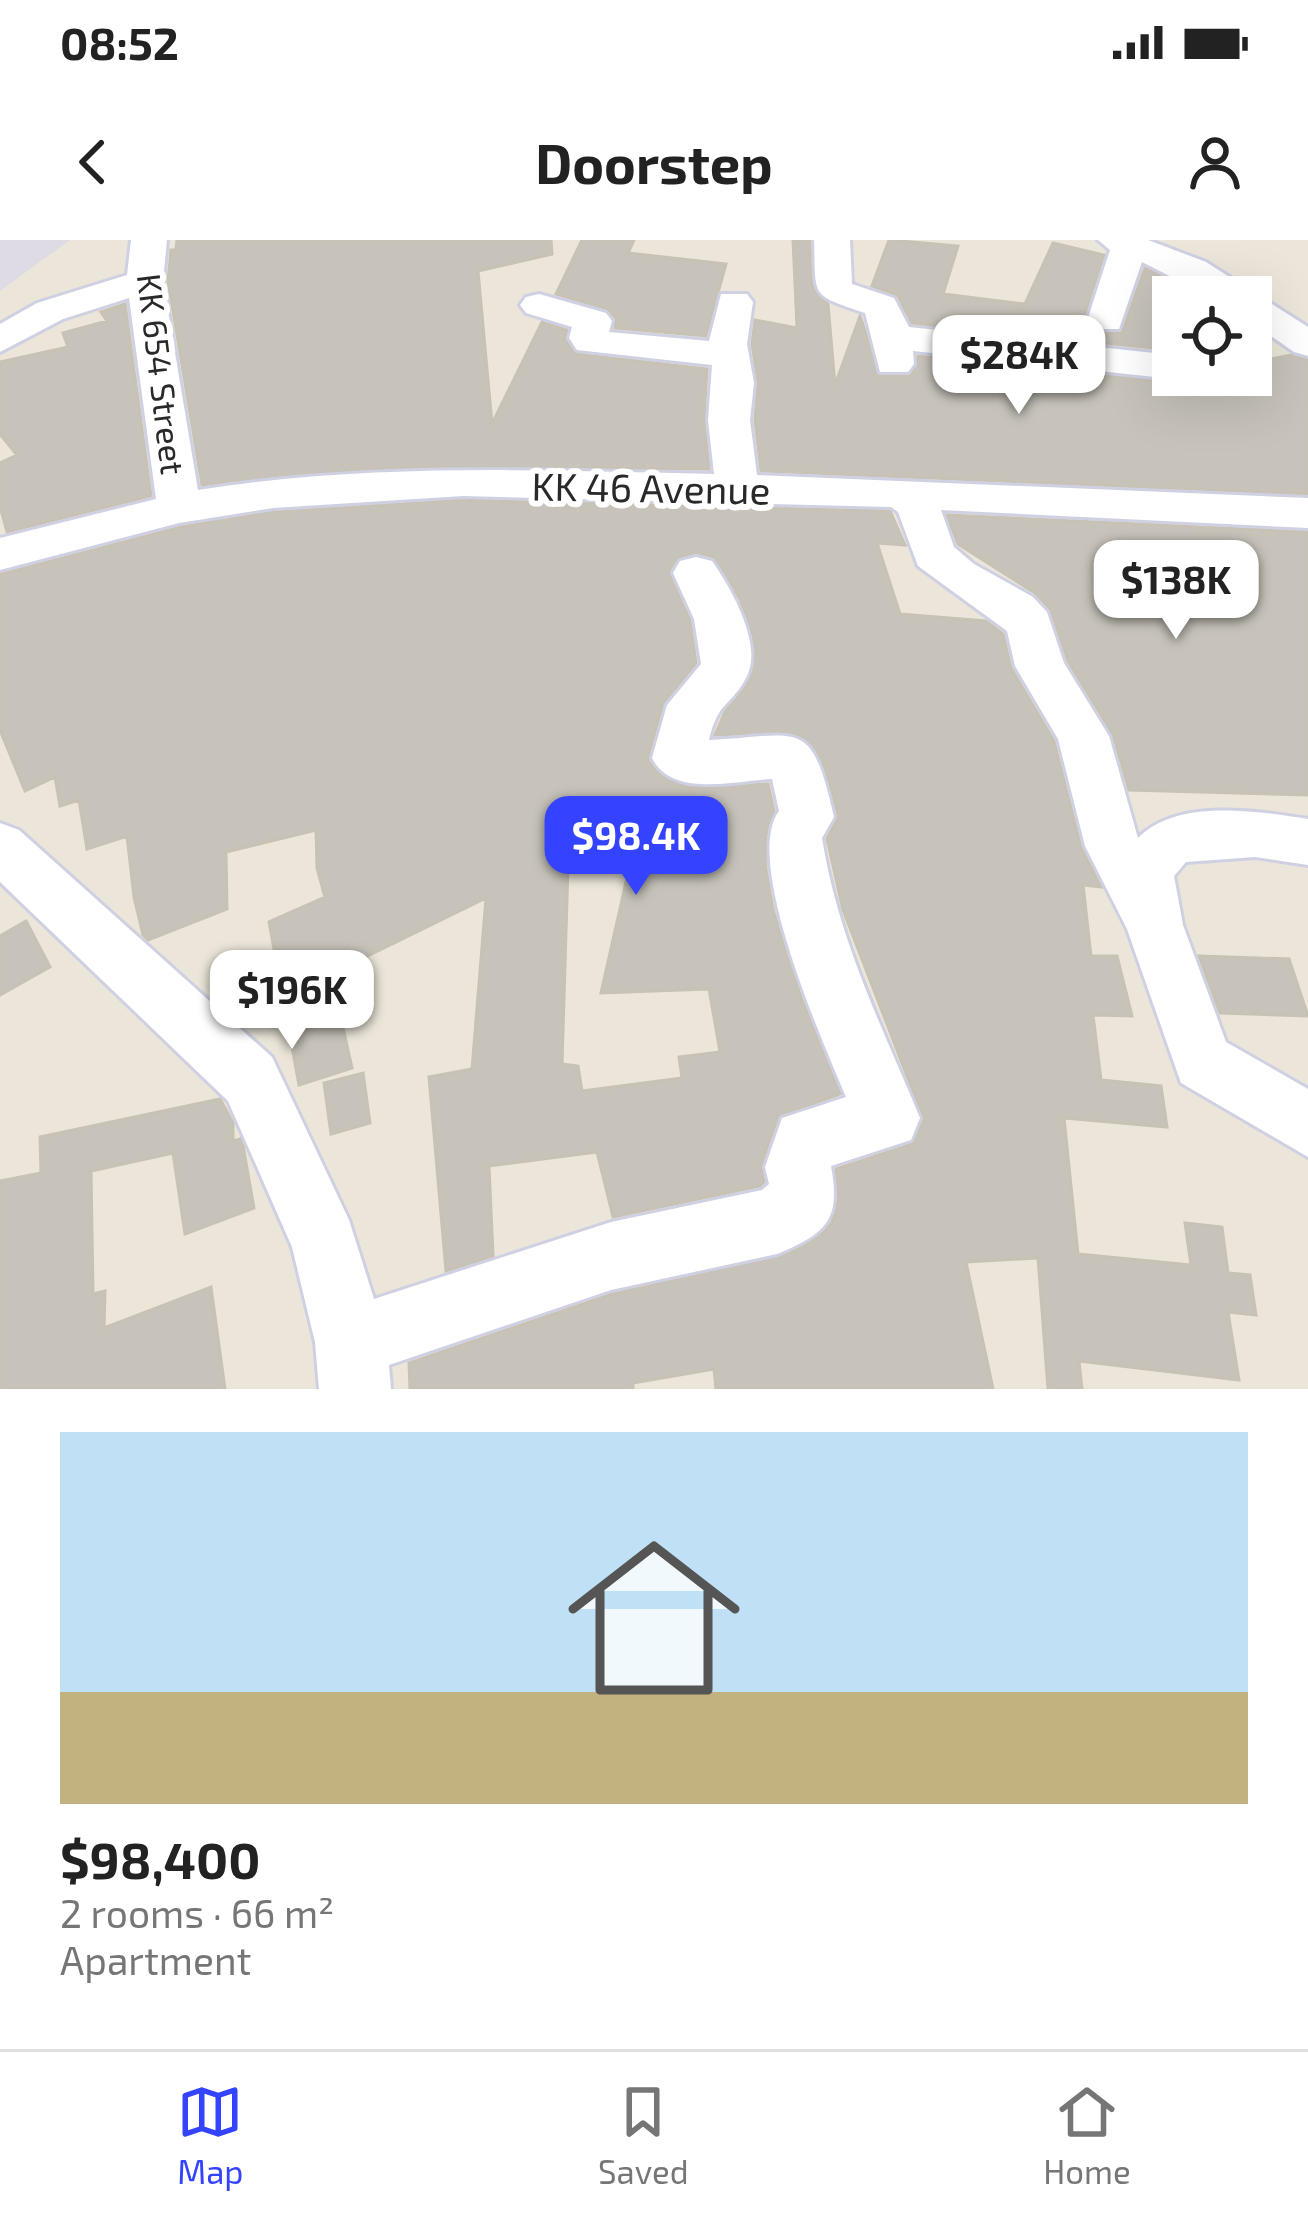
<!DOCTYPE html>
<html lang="en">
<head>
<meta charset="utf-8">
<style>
	:root { --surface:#fff; --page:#f6f6f6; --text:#222; --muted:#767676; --line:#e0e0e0; --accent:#3443ff }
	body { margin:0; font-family:"Exo 2",sans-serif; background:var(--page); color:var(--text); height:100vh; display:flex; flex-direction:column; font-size:45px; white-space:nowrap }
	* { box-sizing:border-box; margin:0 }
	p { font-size:39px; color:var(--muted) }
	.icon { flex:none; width:66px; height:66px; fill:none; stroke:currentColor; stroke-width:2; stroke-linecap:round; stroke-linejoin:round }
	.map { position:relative; height:1149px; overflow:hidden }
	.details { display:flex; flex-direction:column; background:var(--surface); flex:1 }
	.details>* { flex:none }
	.buttons { position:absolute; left:1152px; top:36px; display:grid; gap:24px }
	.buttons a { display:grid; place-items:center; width:120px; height:120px; border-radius:0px; background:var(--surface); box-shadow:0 12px 48px #0002; font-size:60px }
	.price { position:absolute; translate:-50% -102px; padding:0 27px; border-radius:24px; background:#fff; color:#222; font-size:39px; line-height:78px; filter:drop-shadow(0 3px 6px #0008) }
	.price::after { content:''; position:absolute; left:50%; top:72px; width:36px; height:27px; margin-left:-18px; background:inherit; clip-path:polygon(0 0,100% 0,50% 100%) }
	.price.current { background:var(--accent); color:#fff }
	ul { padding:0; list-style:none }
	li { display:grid; align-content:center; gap:24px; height:636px; padding:0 60px }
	li span { display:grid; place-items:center; height:372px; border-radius:0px; color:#555 }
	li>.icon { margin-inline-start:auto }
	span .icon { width:216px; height:216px; fill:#fffc; stroke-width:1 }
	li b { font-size:51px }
	.status { display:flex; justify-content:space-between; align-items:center; height:84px; padding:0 60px; background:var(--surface); direction:ltr }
	.status svg { height:33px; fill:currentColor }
	header { display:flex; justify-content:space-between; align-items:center; height:156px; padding:0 60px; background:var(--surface); font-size:54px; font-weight:700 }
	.tab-bar { display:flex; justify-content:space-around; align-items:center; height:168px; border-top:3px solid var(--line); background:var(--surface); font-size:33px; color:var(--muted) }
	.tab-bar a { display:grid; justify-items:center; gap:6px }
	.tab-bar .current { color:var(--accent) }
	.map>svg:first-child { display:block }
	.industrial { fill:#dedbe4 }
	.building { fill:#c7c3ba; stroke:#c7c2b4; stroke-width:3; fill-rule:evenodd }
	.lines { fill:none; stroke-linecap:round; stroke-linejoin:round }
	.minor-casing { stroke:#cfd1e3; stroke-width:6 }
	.minor { fill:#fff; fill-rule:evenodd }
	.labels { text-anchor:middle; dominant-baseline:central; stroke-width:12; stroke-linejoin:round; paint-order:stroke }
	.far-street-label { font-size:33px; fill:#292929; stroke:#fff }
	.street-label { font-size:39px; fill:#292929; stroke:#fff }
</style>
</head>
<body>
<div class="status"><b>08:52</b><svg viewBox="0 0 49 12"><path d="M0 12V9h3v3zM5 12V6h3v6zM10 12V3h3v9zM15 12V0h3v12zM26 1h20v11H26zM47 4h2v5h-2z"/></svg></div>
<header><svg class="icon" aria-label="back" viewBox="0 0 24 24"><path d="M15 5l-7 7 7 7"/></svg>Doorstep<svg class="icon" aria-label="person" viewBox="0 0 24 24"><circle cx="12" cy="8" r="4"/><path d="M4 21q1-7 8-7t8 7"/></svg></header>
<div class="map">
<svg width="1308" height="1149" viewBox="0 0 1308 1149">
	<rect width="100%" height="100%" fill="#ece6da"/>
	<path class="industrial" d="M0 0H70L0 51Z"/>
	<path class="building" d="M177 0H551L552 14 478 31 492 184 542 82 567 90 565 100 577 114 707 129 704 180 709 229 391 228 202 245 168 41 171 10H176Z
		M582 0H634L628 13 726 24 706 96 615 88 616 78 607 69 556 54Z
		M793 0H810L812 45 828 64 835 145 860 76 880 136 912 135 918 116 1173 143 1191 135H1251V123L1291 115 1308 120V254L761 231 755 180 758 142 752 104 755 80 797 88Z
		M889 0 958 6 943 54 1025 64 1053 3 1104 15 1083 80 1093 94 1122 93 1145 28 1201 57H1173V110L912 83 898 56 872 46Z
		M125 64 151 256 7 292 0 266V223L17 215 0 194V122L68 107 63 93 107 81 101 72Z
		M463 260 890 271 905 305 877 303 900 374 986 381 1003 394 1011 428 1054 501 1081 607 1101 647 1083 645 1091 716H1117L1132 776 1093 775 1101 840 1161 846 1167 887 1064 878 1078 1014 1191 1025 1185 983 1222 987 1228 1033 1250 1035 1256 1075 1228 1072 1239 1140 1079 1121 1082 1149H1048L1038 1018 966 1022 993 1149H716L714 1129 633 1143V1149H410L409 1123 612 1054 796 1010 831 984 838 960 836 929 912 904 924 880 843 670 827 599 838 576 822 520 799 495H715L725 472 751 438 755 408 740 359 713 317 697 313 679 317 669 331 690 380 696 423 663 464 648 521 659 534 687 547 768 544 774 571 766 595V629L773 670 801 757 840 854 778 877 761 926 764 942 760 946 613 977 597 912 489 926 493 1016 446 1031 429 837 472 829 486 658 331 734 352 828 299 845 269 682 325 657 317 628 316 590 226 612 227 669 148 700 143 695 134 657 127 596 87 609 79 560 60 566 55 537 25 551 0 490V334L180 287 274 272ZM570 561 644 562 601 753 709 749 720 812 679 817 682 838 582 851 578 826 562 824Z
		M947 275 1308 292V555L1129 550 1113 495 1068 421 1050 369 1035 353 958 304Z
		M26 681 50 727 0 755V696Z
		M1199 716 1289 719 1308 776 1220 773Z
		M363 833 370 883 331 894 324 843Z
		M220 859 233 883V901L240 899 243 906 254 968 185 994 173 913 91 931 93 1054 105 1051 104 1088 211 1047 225 1149H0V941L41 933 40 897Z"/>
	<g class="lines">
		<g class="minor-casing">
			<path id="minor" d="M131 0H167L163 41 198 250C369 223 541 230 714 234L708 180 712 125 577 110 569 98 572 87 526 73 520 65 526 57 539 54 606 73 612 81 609 92 709 101 721 54H747L753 62 747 104 754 143 750 180 757 235 1308 258V288L941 270 954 307 974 324 1033 357 1047 372 1064 423 1109 496 1138 598C1177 558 1257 571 1308 579V625L1255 617 1186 622 1174 636 1183 685 1226 802 1308 849V917L1181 843 1127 689 1085 606 1058 499 1015 426 1007 391 918 326 898 272 891 267 463 256 273 268 179 283 0 330V298L156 259 129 58 63 79 0 112V84L37 63 127 35Z
				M814 0H850L852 44 894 58 909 87 1173 115V135H1187L1173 139 913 111 914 124 908 132H880L865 73C809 54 816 58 814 0Z
				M1098 0H1148L1206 22 1308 87V116L1294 112 1251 82V57H1211L1142 22 1119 89H1093L1087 81 1110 10Z
				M696 317 712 321C731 348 763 404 747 436 733 465 718 460 709 500 803 495 811 477 834 577L822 598C838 699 881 784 920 878L911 900 831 926C841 980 827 993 777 1014L611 1050 389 1125 391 1149H319L315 1102 292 1007 228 861 0 642V583L19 590 272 817 349 980 374 1059 611 982 762 950 769 944 765 927 782 878 846 857C823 802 742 621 779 571L772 539C734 541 672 558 652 518L667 465 701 424 694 379 673 333 680 321Z"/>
		</g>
		<use href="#minor" class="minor"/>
	</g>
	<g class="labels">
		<g class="far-street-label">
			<text transform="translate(162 134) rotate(83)">KK 654 Street</text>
		</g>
		<g class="street-label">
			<text transform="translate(651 247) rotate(1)">KK 46 Avenue</text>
		</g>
	</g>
</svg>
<div class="buttons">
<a><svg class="icon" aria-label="locate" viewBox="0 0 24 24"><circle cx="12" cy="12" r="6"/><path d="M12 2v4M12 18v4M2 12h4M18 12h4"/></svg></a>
</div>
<b class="price" style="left:1019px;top:177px">$284K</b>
<b class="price" style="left:1176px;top:402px">$138K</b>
<b class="price current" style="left:636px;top:658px">$98.4K</b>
<b class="price" style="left:292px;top:812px">$196K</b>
</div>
<section class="details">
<ul>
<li><span style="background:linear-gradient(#bfe0f5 70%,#c2b280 0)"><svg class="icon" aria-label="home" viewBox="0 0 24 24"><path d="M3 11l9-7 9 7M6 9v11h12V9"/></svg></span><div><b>$98,400</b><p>2 rooms · 66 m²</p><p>Apartment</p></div></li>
</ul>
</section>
<nav class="tab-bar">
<a class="current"><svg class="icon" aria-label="map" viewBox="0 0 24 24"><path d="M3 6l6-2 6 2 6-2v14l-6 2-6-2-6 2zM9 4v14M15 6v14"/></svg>Map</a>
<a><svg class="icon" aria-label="saved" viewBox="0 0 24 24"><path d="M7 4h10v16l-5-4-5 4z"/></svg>Saved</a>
<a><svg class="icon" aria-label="home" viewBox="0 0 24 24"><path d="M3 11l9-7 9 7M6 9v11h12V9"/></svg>Home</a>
</nav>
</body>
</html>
